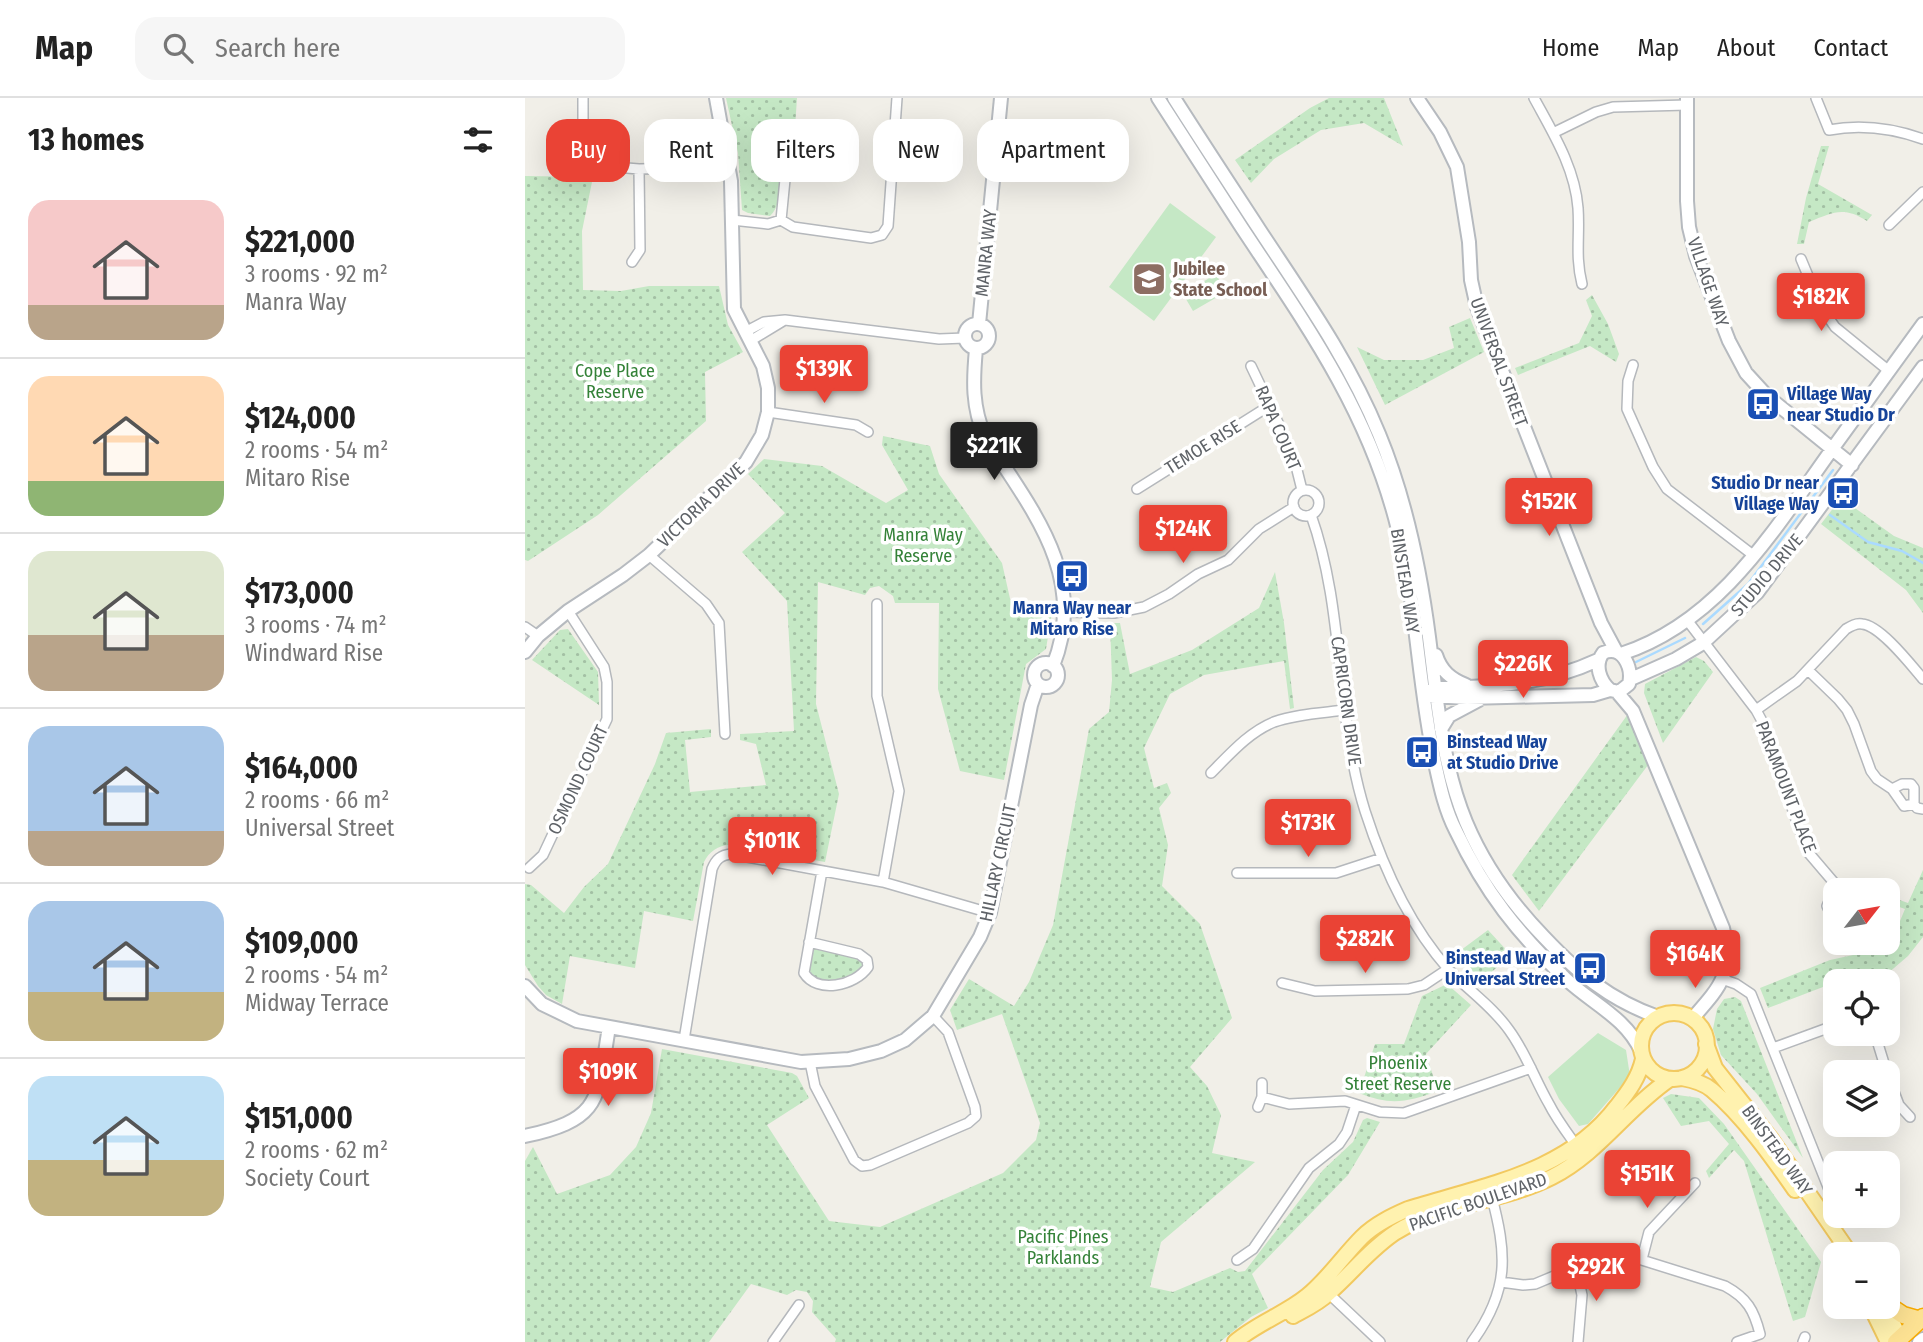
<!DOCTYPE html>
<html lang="en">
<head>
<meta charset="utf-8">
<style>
	:root { --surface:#fff; --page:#f6f6f6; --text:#222; --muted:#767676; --line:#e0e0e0; --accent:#ea4335 }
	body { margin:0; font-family:"Fira Sans Condensed",sans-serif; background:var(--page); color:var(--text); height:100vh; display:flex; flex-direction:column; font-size:26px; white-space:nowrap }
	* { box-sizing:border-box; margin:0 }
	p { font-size:23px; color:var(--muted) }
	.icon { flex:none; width:38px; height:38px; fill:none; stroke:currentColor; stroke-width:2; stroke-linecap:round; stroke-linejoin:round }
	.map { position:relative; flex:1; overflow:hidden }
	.drawer { display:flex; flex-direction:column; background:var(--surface); width:525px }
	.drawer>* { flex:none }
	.banner { position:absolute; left:21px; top:21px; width:665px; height:63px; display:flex; gap:14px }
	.needle { width:46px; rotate:59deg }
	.controls { position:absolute; left:1298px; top:780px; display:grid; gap:14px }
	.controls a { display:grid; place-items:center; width:77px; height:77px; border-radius:14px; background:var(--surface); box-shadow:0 7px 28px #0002; font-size:35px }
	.price { position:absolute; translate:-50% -60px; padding:0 16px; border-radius:7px; background:var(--accent); color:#fff; font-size:23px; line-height:46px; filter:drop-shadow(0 2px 4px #0008) }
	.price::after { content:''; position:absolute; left:50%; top:42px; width:21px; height:16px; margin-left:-10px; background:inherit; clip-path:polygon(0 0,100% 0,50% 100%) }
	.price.active { background:#222; color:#fff }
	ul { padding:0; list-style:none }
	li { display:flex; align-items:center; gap:21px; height:175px; padding:0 28px }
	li+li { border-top:2px solid var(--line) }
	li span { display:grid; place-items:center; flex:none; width:196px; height:140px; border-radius:21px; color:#555 }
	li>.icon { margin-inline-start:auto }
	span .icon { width:84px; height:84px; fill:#fffc; stroke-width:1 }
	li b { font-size:30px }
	h2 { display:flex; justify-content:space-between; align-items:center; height:84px; padding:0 28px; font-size:30px }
	.chip { padding:0 24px; border-radius:21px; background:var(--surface); box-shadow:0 7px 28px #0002; font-size:24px; line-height:63px }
	.chip.active { background:var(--accent); color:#fff }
	header { display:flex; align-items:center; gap:42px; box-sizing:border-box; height:98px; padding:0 35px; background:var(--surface); border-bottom:2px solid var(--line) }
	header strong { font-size:33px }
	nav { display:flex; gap:38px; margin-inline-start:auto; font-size:24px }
	.search { width:490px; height:63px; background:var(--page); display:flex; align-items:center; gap:18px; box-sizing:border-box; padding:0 24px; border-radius:21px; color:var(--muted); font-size:26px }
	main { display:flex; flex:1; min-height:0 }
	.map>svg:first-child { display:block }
	.grass { fill:url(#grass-dots) }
	.garden { fill:#c5e8c5 }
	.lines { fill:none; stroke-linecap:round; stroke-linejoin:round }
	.stream { stroke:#aadaff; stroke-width:2.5 }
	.street-casing { stroke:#b5b8bc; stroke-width:12 }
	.secondary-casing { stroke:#b6babf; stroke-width:16 }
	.primary-casing { stroke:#f2c960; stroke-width:18 }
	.highway-casing { stroke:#f9ab00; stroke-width:19 }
	.street { stroke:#fff; stroke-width:9 }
	.secondary { stroke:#fff; stroke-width:12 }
	.primary { stroke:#fff2af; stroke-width:14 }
	.highway { stroke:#fde293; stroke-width:16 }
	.labels { text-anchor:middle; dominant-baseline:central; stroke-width:7; stroke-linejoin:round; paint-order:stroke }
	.street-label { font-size:18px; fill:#5f6368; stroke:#fff }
	.education-label { font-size:18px; font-weight:bold; fill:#785e54; stroke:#fff; text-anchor:start }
	.park-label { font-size:18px; fill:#348238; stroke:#fff }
	.transit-label { font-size:18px; font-weight:bold; fill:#164399; stroke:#fff; text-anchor:start }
</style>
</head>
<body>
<header>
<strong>Map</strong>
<div class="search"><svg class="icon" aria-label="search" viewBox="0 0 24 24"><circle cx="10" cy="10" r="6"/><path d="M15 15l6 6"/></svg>Search here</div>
<nav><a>Home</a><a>Map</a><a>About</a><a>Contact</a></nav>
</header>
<main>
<section class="drawer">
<h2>13 homes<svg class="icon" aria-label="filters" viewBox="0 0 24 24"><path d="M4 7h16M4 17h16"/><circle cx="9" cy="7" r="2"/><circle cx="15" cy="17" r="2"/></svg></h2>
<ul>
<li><span style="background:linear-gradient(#f6c9c9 75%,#b9a48a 0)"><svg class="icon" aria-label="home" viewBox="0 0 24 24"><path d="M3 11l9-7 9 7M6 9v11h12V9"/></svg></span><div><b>$221,000</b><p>3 rooms · 92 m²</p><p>Manra Way</p></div></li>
<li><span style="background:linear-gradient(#ffd9b3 75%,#8fb573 0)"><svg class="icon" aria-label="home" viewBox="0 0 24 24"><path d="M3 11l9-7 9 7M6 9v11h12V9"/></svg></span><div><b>$124,000</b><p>2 rooms · 54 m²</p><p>Mitaro Rise</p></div></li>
<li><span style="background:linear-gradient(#dfe7d0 60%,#b9a48a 0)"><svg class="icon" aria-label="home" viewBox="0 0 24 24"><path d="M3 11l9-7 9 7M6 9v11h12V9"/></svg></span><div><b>$173,000</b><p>3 rooms · 74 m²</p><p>Windward Rise</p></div></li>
<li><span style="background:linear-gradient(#a9c7e8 75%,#b9a48a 0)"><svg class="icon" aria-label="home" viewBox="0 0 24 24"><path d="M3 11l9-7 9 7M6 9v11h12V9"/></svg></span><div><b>$164,000</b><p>2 rooms · 66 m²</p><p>Universal Street</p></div></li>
<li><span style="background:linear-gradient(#a9c7e8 65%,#c2b280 0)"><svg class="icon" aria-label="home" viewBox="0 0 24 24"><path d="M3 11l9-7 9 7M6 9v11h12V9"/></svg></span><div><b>$109,000</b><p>2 rooms · 54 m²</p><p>Midway Terrace</p></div></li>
<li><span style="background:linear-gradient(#bfe0f5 60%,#c2b280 0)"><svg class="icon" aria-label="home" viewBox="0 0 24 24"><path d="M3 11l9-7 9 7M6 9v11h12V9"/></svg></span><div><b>$151,000</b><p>2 rooms · 62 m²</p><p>Society Court</p></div></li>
</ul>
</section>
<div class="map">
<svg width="1398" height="1244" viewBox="0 0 1398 1244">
	<defs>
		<pattern id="grass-dots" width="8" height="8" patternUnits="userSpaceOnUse" patternTransform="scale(1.75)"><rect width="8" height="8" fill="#c5e8c5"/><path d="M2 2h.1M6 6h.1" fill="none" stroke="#a3c0a4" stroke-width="1.8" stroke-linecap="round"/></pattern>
	</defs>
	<rect width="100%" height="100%" fill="#f1efe8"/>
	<path class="grass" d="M201 0H272L270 30C266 34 262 37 259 43 249 63 262 104 245 118L223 115 217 112 213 55Z
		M804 0H859L878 48 839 25 796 32 749 61 726 85 710 62 785 10Z
		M1296 48H1304L1293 86 1347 117 1342 123C1319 108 1308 114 1284 124L1279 146H1272L1281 100Z
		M0 78 68 79 57 133 58 192 96 193 124 188H194L203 227 218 254 180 274 181 323 73 417 3 463 0 462Z
		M1067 197 1083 226 1094 256 1091 264 1065 248 993 277 990 270 1054 245 1067 218 1061 202Z
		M945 220 959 254 860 307 832 249 859 262H898L929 250 924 229Z
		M358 338 405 348 414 376 477 465 486 505 526 503 527 514 521 551 501 566 479 682 435 673 413 591 414 505H370L368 498 354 488 345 490 340 497 293 484 291 606 314 696 300 764 207 747C195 746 184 753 179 764L168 823 119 813 110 870 45 858 37 906 21 897 13 888 0 867V786L6 787 39 815 59 789 83 766 130 666 141 635 186 631V639L160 642 165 694 241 687 231 646 215 642V636L269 633 262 503 217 454 260 415 223 376 239 361 297 368 361 405 383 392 357 347Z
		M1316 400 1369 438 1398 450V515L1381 492 1296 426Z
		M750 474 759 525 769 610 765 611 759 563 679 577 645 596 619 650 629 690 642 685 646 695 634 710 643 747 637 788 675 826 707 920 665 969 682 988 696 1017 687 1055 730 1064 636 1144 625 1189 648 1194 705 1170 713 1174 720 1173 798 1072 828 1044 838 1022 842 1020 855 1024 823 1077 727 1176 743 1210 726 1219 695 1244H310L311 1241 287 1214 288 1203 282 1194 271 1192 262 1197 226 1186 184 1244H0V1063L8 1049 32 1096 85 1077 111 1049 126 1015 137 951 267 975 272 978 284 1000 242 1027 304 1123 355 1129 478 1075 511 1042 515 1025 477 916 432 932 425 912 444 881 489 908 504 884 528 827 564 631 584 614 587 582 585 525H595L605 576 667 552 734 510Z
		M43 531 73 574 74 607 7 562 35 532Z
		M1171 559 1179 563 1188 574 1138 645 1119 595 1120 586Z
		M1103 616 1123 667 1014 813 987 777Z
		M1398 772V839L1383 858 1362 876V884H1349L1346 878 1311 884 1243 910 1235 890 1305 862 1342 854 1355 845H1363V837L1375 823 1380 811 1363 805V798L1383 805Z
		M963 832 986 857 954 885 928 858Z
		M289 851 330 859 337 864V871C321 880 306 885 289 880L284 872Z
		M922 886 946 907 901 956 913 993C882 1004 866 1008 834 995L850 946H879L897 898Z
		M1210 899 1216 903 1278 1060 1232 996 1196 957 1188 931 1192 911 1199 901Z
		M1146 996 1174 1000 1199 1026 1296 1164 1280 1219 1268 1223 1219 1063 1209 1052 1184 1080 1181 1073 1204 1046 1184 1023 1156 1028 1138 1000Z"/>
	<path class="garden" d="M645 105 691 139 629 223 584 189Z
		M691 176 701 194 668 213 658 196Z
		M1073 935 1101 952 1105 978 1063 1026 1054 1028 1034 1001 1023 979Z"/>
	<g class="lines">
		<path class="stream" d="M1305 417 1343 444 1377 453 1398 465
			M1178 526 1223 486 1308 372
			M1111 564 1160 540"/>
		<g class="street-casing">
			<path id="street" d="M58 0V54L59 61 65 67 114 71 204 69
				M1009 0C1028 35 1050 70 1053 110 1055 138 1050 158 1057 186
				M1291 0 1304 32C1336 26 1367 30 1398 41
				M1028 35 1071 14 1088 9 1162 7
				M207 122 243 126 256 122 268 129 346 140 357 137 363 128 372 0
				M256 122 263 51C274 32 308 44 326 47
				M1364 127 1398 94
				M1276 161 1296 209 1310 229 1364 273
				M107 164 115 152 114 71
				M220 234 239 224 260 222 414 241 440 240
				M225 243 258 223
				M1108 267 1103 283 1102 311 1128 369 1142 391 1228 457
				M726 268 768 356 777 392
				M243 314 331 327 343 334
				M612 391 744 308
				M768 405a13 13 0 1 1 26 0a13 13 0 1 1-26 0Z
				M786 417C820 512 810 617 840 713 858 769 885 828 924 872 944 893 967 908 984 932 1001 955 1010 982 1024 1006 1032 1022 1043 1036 1053 1050
				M124 457 181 506 194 525 200 636
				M352 506V598L374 693 358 784
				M539 514 589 515 619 509 644 496 673 476 703 462 734 431 769 409
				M1162 522 1231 612 1237 623 1282 753 1311 787 1321 793
				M0 529 13 538
				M1283 572 1313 601 1322 612 1329 626 1346 673 1352 681 1367 691 1379 708 1389 706V690L1386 686H1377L1367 691
				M1231 612 1272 583 1321 531C1326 528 1331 525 1337 526 1355 527 1386 567 1398 581
				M686 675C705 656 724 634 749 624 771 616 797 615 820 612
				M1389 706 1392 710 1398 711
				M4 770 18 757 82 621V584L79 569 43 513
				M712 775H811L857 760
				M1311 817 1306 816 1302 808 1311 787
				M284 844 334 856 342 862 343 869C330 888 292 896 279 875L297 773
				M1197 881 1211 886 1226 896 1311 1109
				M757 885 790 893 883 891 899 887 923 871
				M1350 936 1362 975
				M159 942 187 771C191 761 196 757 206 756L358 784 465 815
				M1248 950 1311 927
				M285 964 290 988 329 1062 337 1068 345 1067 443 1025 451 1018 450 1009 423 934 408 918
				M1363 978 1374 1007 1385 1019
				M737 999 764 1006 820 1003 855 1014 879 1015 1006 970
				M733 1009 737 999V985
				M1315 1118 1316 1120
				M1117 1161 1124 1134 1170 1085
				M712 1162 728 1151 784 1070 814 1046 822 1034 831 1007
				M1051 1169 1057 1197 1053 1244
				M976 1184 998 1187 1010 1186 1072 1160 1104 1158 1200 1188C1222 1200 1229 1212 1235 1236L1212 1244
				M801 1193 855 1244
				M248 1244 274 1207
				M947 1244C985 1192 982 1156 966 1096
				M1278 1244 1280 1239"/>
		</g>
		<g class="secondary-casing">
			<path id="secondary" d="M633 0C661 43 689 87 717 130 780 225 840 308 870 420 892 500 892 584 910 665 915 688 920 712 931 733 960 794 993 836 1042 882 1068 906 1101 920 1116 953
				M649 0C677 44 706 88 734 131 778 198 824 262 854 336 881 401 895 470 904 539 912 601 917 666 941 724 959 767 987 806 1019 839 1054 876 1085 902 1133 919
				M892 0 915 34 932 69 944 144 946 182 952 209 1076 525 1091 553
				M1162 0V103L1164 129 1171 158 1204 243 1221 275 1242 298 1327 367
				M440 238a12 12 0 1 1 24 0a12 12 0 1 1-24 0Z
				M454 226 476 0
				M451 251C448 283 447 309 460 339 506 411 564 478 528 568
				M0 554 13 538 43 513 98 477 124 457 221 364 237 337 243 314V290L238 268 209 211 206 83 191 0
				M1096 556C1198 523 1253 425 1313 343 1341 304 1370 265 1398 226
				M911 557C916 573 926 581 941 587
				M509 577a12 12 0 1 1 24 0a12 12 0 1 1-24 0Z
				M1106 581 1151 561 1178 545 1232 495 1398 269
				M903 593 911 590C970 589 1019 587 1073 562
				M1092 594 1108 613 1198 830C1209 875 1196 888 1167 921
				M906 598 942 600 1068 597 1085 592 1094 594 1104 586C1108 569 1097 546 1078 555 1069 567 1075 583 1085 592
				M916 631 924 618 954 602
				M0 888 17 906 52 923 276 964 324 961 356 953 380 942 408 918 455 839 465 815 506 607 513 586
				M0 1038C79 1021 72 1000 84 929
				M1394 1244 1398 1241"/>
		</g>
		<g class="primary-casing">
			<path id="primary" d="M1116 948a33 33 0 1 1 66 0a33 33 0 1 1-66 0Z
				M1181 946 1190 970 1246 1041 1326 1157
				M1157 980C1168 982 1179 985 1187 992 1218 1018 1247 1059 1270 1092
				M1346 1209 1363 1244
				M1360 1209 1375 1240
				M768 1218C781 1211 794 1205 804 1195 827 1175 845 1151 871 1134 918 1105 978 1104 1027 1079 1074 1055 1102 1010 1145 981
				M710 1244C732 1225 760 1216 782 1198 803 1181 818 1158 837 1139 850 1126 867 1118 883 1111 959 1087 1042 1075 1092 1008 1104 993 1114 979 1118 961"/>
		</g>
		<g class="highway-casing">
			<path id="highway" d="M1363 1207 1378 1217 1396 1222
				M1371 1244 1398 1219"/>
		</g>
		<use href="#street" class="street"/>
		<use href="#secondary" class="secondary"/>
		<use href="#primary" class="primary"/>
		<use href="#highway" class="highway"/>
	</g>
	<defs>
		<g id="school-square" transform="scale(1.75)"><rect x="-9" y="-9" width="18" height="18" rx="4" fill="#8d6e63" stroke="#fff"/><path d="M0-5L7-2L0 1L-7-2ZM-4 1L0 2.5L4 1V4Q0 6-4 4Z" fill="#fff"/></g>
		<g id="bus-square" transform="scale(1.75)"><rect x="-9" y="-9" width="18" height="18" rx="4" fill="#1a4fb4" stroke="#fff"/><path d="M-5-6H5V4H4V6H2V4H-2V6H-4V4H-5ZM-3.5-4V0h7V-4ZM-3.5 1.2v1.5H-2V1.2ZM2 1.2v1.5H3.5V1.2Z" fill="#fff"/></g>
	</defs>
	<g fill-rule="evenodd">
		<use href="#school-square" x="624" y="181"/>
		<use href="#bus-square" x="1238" y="306"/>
		<use href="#bus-square" x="1318" y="395"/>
		<use href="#bus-square" x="547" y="478"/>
		<use href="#bus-square" x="897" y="654"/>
		<use href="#bus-square" x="1065" y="870"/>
	</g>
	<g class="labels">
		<g class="street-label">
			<text transform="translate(461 155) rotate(-84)">MANRA WAY</text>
			<text transform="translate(1183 184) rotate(71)">VILLAGE WAY</text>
			<text transform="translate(974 264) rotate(70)">UNIVERSAL STREET</text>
			<text transform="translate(753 330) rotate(67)">RAPA COURT</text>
			<text transform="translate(678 349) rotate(-32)">TEMOE RISE</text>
			<text transform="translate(176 407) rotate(-44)">VICTORIA DRIVE</text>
			<text transform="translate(1242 477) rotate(-50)">STUDIO DRIVE</text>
			<text transform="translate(880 483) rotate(81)">BINSTEAD WAY</text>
			<text transform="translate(821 603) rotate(82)">CAPRICORN DRIVE</text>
			<text transform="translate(53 682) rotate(-65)">OSMOND COURT</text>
			<text transform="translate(1261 689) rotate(69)">PARAMOUNT PLACE</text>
			<text transform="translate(473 765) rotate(-78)">HILLARY CIRCUIT</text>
			<text transform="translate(1252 1052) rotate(54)">BINSTEAD WAY</text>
			<text transform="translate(953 1104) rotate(-19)">PACIFIC BOULEVARD</text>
		</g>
		<g class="education-label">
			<text x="648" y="171">Jubilee<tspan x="648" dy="21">State School</tspan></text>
		</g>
		<g class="park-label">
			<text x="90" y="273">Cope Place<tspan x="90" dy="21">Reserve</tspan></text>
			<text x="398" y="437">Manra Way<tspan x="398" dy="21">Reserve</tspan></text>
			<text x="873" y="965">Phoenix<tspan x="873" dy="21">Street Reserve</tspan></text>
			<text x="538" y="1139">Pacific Pines<tspan x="538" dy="21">Parklands</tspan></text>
		</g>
		<g class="transit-label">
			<text x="1262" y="296">Village Way<tspan x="1262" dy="21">near Studio Dr</tspan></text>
			<text x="1294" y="385" text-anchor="end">Studio Dr near<tspan x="1294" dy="21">Village Way</tspan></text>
			<text x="547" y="510" text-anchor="middle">Manra Way near<tspan x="547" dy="21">Mitaro Rise</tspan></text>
			<text x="922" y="644">Binstead Way<tspan x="922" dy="21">at Studio Drive</tspan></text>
			<text x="1040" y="860" text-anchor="end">Binstead Way at<tspan x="1040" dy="21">Universal Street</tspan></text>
		</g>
	</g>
</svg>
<div class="controls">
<a><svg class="needle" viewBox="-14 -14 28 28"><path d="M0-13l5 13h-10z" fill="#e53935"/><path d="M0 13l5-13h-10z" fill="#767676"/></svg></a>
<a><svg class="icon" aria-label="locate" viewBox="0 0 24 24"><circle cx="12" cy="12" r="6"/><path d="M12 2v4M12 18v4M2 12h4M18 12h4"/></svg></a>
<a><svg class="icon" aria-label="layers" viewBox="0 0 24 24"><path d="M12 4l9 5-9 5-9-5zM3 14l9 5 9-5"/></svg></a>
<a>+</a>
<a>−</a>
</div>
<b class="price" style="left:1296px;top:235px">$182K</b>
<b class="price" style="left:299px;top:307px">$139K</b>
<b class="price active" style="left:469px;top:384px">$221K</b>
<b class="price" style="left:1024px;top:440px">$152K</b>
<b class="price" style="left:658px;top:467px">$124K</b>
<b class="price" style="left:998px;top:602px">$226K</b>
<b class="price" style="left:783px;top:761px">$173K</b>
<b class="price" style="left:247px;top:779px">$101K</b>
<b class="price" style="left:840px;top:877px">$282K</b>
<b class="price" style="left:1170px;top:892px">$164K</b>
<b class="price" style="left:83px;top:1010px">$109K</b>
<b class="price" style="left:1122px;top:1112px">$151K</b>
<b class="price" style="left:1071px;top:1205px">$292K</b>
<div class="banner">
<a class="chip active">Buy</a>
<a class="chip">Rent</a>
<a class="chip">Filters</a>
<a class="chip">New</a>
<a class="chip">Apartment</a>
</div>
</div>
</main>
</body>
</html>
